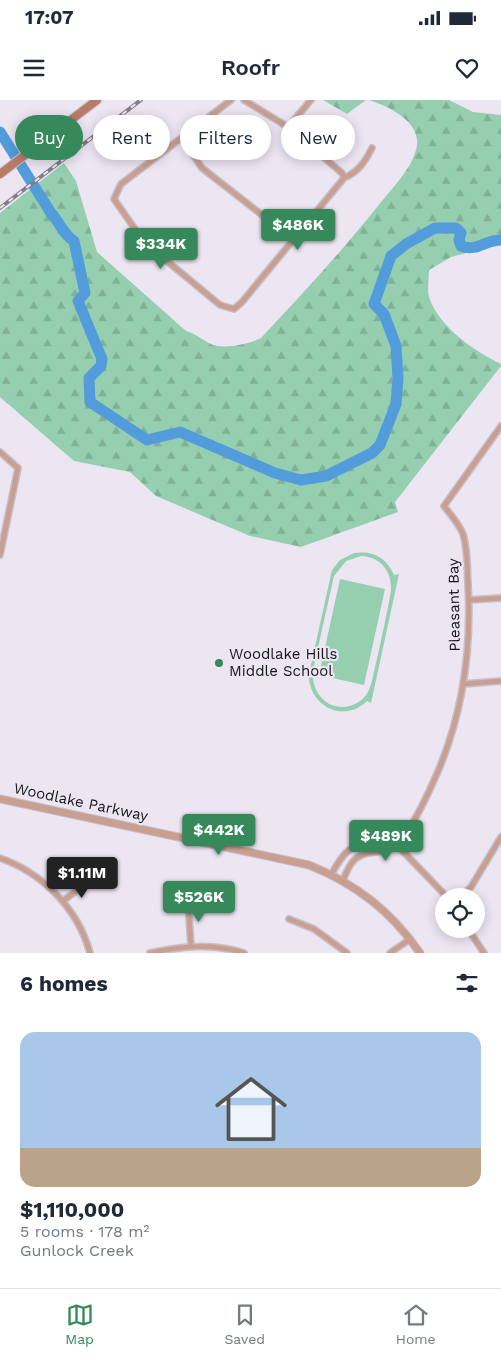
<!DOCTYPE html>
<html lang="en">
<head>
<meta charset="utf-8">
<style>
	:root { --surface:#fff; --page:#f2f2f3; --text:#1f2937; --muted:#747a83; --line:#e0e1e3; --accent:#36895a }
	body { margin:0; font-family:"Work Sans",sans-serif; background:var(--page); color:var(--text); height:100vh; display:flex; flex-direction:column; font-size:19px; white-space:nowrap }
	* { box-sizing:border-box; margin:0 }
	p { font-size:16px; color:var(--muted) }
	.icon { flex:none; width:28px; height:28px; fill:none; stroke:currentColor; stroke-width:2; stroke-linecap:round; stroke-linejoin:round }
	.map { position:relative; height:853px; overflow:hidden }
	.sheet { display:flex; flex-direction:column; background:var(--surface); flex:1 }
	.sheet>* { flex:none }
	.hud { position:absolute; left:15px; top:15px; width:471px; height:45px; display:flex; gap:10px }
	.fabs { position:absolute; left:435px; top:788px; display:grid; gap:10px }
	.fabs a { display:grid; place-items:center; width:50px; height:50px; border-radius:50%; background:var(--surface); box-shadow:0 2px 12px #0003; font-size:25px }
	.price { position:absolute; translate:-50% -42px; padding:0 11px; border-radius:5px; background:var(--accent); color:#fff; font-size:16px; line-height:32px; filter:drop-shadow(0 1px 2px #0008) }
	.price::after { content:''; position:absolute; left:50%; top:30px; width:15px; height:11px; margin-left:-8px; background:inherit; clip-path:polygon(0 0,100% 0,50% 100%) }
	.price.selected { background:#222; color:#fff }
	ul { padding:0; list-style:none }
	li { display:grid; align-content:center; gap:10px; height:265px; padding:0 20px }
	li span { display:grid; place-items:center; height:155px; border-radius:15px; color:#555 }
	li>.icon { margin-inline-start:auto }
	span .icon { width:90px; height:90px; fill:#fffc; stroke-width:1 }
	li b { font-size:21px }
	h2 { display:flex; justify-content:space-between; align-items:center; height:60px; padding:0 20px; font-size:21px }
	.tag { padding:0 18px; border-radius:22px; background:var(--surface); box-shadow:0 2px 12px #0003; font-size:18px; line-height:45px }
	.tag.selected { background:var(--accent); color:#fff }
	.status { display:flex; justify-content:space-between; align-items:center; height:35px; padding:0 25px; background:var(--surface); direction:ltr }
	.status svg { height:14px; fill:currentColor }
	header { display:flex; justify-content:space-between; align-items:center; height:65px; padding:0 20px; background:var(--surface); font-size:22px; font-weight:600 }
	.tab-bar { display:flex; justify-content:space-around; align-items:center; height:70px; border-top:1px solid var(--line); background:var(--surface); font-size:14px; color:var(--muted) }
	.tab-bar a { display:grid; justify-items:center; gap:2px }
	.tab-bar .selected { color:var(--accent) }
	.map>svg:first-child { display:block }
	.green { fill:#95cfaf; fill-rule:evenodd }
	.forest { fill:url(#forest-firs) }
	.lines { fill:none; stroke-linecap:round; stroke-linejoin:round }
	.river { stroke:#529cdb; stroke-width:11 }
	.minor-casing { stroke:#c6c0cb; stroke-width:8 }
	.tertiary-casing { stroke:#c6c0cb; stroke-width:9 }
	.secondary-casing { stroke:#c6c0cb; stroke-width:10 }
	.minor { stroke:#c99f91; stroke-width:5 }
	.tertiary { stroke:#c99f91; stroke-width:7 }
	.secondary { stroke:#b77b67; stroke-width:8 }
	.rail-casing { stroke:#827d86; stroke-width:4 }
	.rail { stroke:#ece5f2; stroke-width:2; stroke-dasharray:5.5; stroke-linecap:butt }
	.poi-dot { fill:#36895a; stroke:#ece5f2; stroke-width:2 }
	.labels { text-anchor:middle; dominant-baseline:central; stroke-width:4.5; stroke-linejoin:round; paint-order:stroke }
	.street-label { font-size:15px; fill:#18151a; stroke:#ece5f2 }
	.poi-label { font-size:15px; fill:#18151a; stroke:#ece5f2; text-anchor:start }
</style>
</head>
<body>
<div class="status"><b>17:07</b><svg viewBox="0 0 49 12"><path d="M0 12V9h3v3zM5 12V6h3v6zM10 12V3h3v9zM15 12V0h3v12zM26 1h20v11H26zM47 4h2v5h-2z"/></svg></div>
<header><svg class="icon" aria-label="menu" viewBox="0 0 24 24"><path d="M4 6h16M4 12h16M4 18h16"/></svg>Roofr<svg class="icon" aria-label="heart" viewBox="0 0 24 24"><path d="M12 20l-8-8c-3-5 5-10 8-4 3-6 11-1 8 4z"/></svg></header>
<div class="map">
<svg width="501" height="853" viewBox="0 0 501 853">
	<defs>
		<pattern id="forest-firs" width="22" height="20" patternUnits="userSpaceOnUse" patternTransform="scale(1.25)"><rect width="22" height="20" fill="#95cfaf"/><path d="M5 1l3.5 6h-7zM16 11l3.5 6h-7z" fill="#80b196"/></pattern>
	</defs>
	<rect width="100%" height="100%" fill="#ece5f2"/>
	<path class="green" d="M354 453C373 450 387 458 394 475L399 474 371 603 367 601C344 624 308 606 309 574L332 470 340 460ZM361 456C381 457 392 471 391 491 387 513 382 536 377 559 374 569 373 582 368 592 360 607 338 612 325 601 315 593 312 582 313 570L334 476 346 461Z
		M340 479 385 489 364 585 319 575Z"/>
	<path class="forest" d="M323 0H366L347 14Z
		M369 0H449L473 12 501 15V144L451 157 429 170C429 178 427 190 429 197 439 227 474 251 501 264V266L395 402 398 412 301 447 250 436 156 396 130 372 74 361 0 297V113L64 63 76 81 97 152 186 231C196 234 201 239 211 244 222 250 250 244 261 238 303 193 344 149 382 101 394 86 411 69 416 50 424 23 390 7 369 0Z"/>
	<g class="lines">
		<path class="river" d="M0 32 51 113C60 122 63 135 74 141L85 193 78 201 102 259 101 266 89 278 90 302 147 340 180 332 275 373 301 380 326 376 372 353 380 345 396 304 398 279 396 246 384 214 374 204 391 156 406 144 435 128H456L461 133 459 140 461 146C477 152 485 140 501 140"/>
		<g class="minor-casing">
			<path id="minor" d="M231 0 121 84 114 99 144 142 220 205 234 209 242 202 344 78C358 72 365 62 372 48
				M244 0 288 27 342 73 344 78
				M288 27 311 0
				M182 38 202 68 294 140
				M0 352 18 368 0 455
				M469 500 501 498
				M464 584 501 581
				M396 744 446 796
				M0 758C43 773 78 809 90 853
				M331 775C350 740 358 742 395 744
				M343 780C347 771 351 760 360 756 378 746 385 760 403 737 415 722 423 704 431 687 462 622 472 555 468 484 467 468 468 450 463 434 459 424 451 415 444 406L501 326
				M461 796 471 787 501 737
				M63 801 89 781
				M188 801 191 846
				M289 819 314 829 347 853
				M468 829 484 853
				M150 853C182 846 213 843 244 853
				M390 853 410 839"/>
		</g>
		<g class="tertiary-casing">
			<path id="tertiary" d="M0 699 309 765C356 784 391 811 420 853"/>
		</g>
		<g class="secondary-casing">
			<path id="secondary" d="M0 74 97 0"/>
		</g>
		<use href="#minor" class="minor"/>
		<use href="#tertiary" class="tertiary"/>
		<use href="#secondary" class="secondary"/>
		<g class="rail-casing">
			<path id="rail" d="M0 108 141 0"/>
		</g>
		<use href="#rail" class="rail"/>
	</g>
	<circle class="poi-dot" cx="219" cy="563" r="5"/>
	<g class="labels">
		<g class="street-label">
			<text transform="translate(454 505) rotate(-91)">Pleasant Bay</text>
			<text transform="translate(81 702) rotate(12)">Woodlake Parkway</text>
		</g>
		<g class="poi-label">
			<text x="229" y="554">Woodlake Hills<tspan x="229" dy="17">Middle School</tspan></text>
		</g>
	</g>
</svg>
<div class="fabs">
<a><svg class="icon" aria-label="locate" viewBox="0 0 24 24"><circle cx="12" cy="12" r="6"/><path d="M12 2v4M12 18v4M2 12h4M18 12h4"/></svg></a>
</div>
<b class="price" style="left:298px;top:151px">$486K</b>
<b class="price" style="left:161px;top:170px">$334K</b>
<b class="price" style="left:219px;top:756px">$442K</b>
<b class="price" style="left:386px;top:762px">$489K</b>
<b class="price selected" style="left:82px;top:799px">$1.11M</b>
<b class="price" style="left:199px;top:823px">$526K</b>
<div class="hud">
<a class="tag selected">Buy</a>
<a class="tag">Rent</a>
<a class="tag">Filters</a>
<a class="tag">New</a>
</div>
</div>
<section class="sheet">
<h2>6 homes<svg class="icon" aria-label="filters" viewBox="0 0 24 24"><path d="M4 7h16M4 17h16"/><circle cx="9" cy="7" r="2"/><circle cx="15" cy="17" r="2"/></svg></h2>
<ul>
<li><span style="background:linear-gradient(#a9c7e8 75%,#b9a48a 0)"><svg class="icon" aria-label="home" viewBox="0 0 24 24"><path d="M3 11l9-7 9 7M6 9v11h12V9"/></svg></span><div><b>$1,110,000</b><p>5 rooms · 178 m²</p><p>Gunlock Creek</p></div></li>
</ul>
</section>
<nav class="tab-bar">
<a class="selected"><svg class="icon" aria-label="map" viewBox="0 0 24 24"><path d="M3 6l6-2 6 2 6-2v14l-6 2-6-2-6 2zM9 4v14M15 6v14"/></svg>Map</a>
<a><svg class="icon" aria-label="saved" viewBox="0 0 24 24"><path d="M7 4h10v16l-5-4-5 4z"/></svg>Saved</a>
<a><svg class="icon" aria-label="home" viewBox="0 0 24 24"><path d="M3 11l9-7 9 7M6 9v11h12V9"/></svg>Home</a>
</nav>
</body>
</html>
